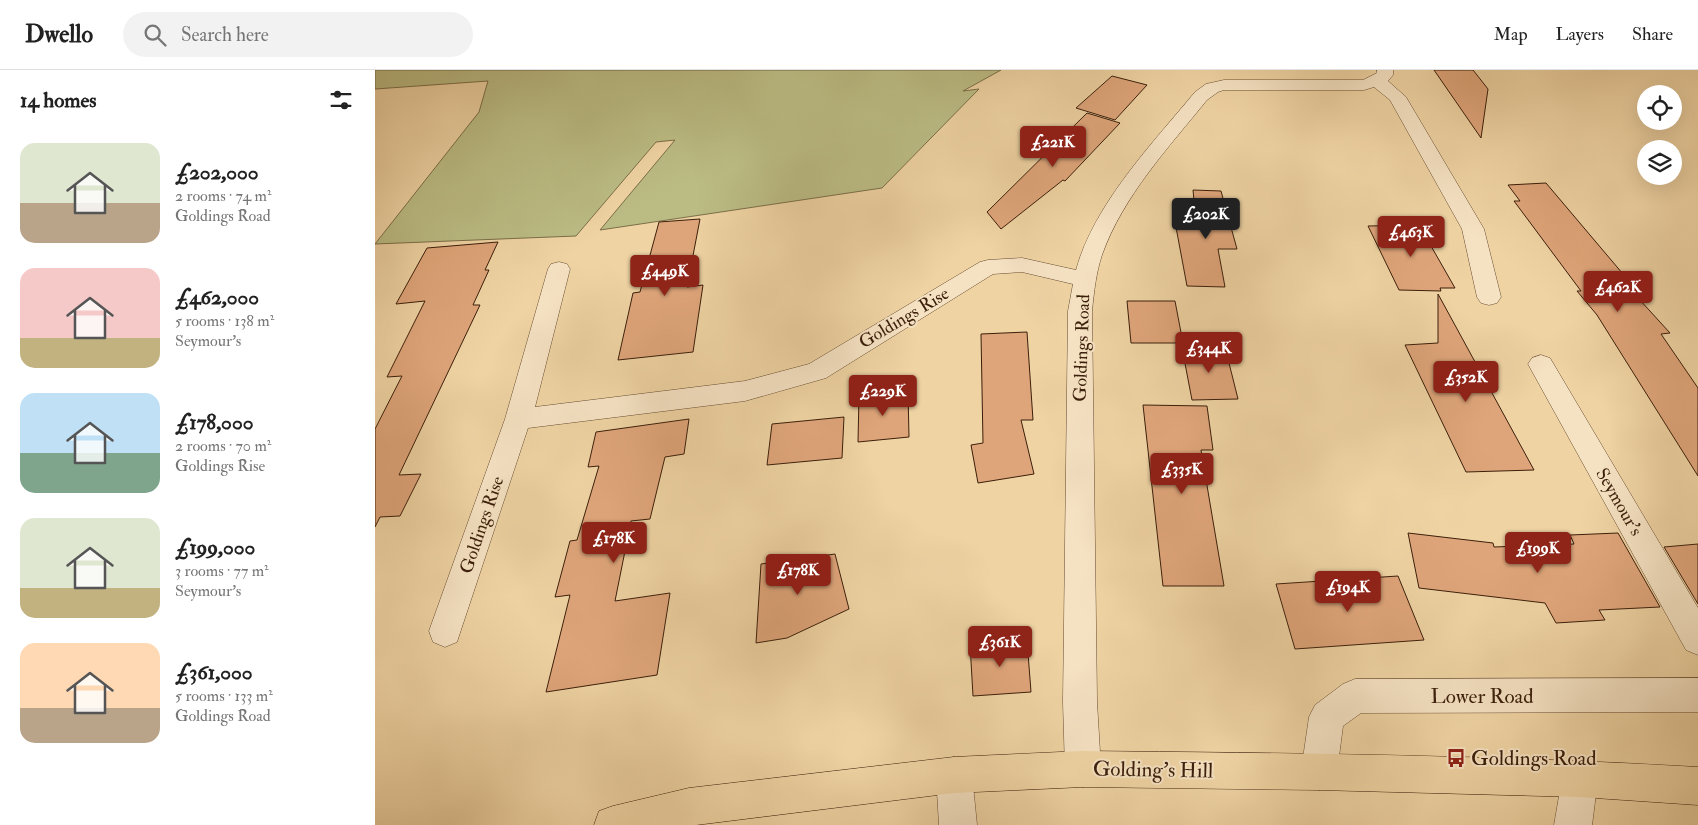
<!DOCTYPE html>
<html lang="en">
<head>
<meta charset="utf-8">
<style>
	:root { --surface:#fff; --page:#f2f2f2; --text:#222; --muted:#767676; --line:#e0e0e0; --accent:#8f2418 }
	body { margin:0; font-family:"IM FELL Double Pica",serif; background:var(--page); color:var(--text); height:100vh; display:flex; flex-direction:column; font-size:19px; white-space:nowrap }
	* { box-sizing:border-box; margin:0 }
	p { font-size:16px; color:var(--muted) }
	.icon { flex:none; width:28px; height:28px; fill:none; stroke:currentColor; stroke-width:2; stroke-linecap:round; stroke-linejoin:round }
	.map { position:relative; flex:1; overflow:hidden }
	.details { display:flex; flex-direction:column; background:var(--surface); width:375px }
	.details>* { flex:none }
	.fabs { position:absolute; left:1262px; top:15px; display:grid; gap:10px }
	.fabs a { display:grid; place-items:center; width:45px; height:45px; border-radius:50%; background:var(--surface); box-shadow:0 5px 20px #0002; font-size:25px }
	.price { position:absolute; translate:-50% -42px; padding:0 11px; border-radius:5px; background:var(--accent); color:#fff; font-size:16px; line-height:32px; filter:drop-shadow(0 1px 2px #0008) }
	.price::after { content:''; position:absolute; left:50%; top:30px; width:15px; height:11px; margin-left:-8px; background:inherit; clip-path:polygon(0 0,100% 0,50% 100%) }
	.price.selected { background:#222; color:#fff }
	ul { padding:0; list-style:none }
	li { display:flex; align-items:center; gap:15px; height:125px; padding:0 20px }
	li span { display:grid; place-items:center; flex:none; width:140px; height:100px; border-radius:15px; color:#555 }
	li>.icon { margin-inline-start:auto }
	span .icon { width:60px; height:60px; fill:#fffc; stroke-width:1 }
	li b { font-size:21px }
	h2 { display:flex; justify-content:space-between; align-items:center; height:60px; padding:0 20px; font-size:21px }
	header { display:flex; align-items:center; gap:30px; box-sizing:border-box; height:70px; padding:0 25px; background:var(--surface); border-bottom:1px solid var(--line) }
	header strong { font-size:24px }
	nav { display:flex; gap:28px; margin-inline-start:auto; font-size:18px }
	.search { width:350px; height:45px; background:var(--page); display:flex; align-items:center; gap:12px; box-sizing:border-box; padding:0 18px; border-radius:28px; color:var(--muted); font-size:19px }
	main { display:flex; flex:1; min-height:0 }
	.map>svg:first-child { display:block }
	.green { fill:#bbbc84; stroke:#7b6e48 }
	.building { fill:#dfa57a; stroke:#3b1f0b }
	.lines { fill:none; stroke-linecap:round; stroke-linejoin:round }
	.minor-casing { stroke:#684c31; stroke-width:1 }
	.major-casing { stroke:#3b1f0b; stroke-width:1 }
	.minor { fill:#f5e2c3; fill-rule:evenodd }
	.major { fill:#efd3a3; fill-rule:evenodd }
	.labels { text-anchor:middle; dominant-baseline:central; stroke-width:4; stroke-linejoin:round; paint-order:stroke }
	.street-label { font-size:18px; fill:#3b1f0b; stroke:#f5e2c3 }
	.near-street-label { font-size:21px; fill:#3b1f0b; stroke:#f5e2c3 }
	.near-poi-label { font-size:21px; fill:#3b1f0b; stroke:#f5e2c3; text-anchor:start }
</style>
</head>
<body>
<header>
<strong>Dwello</strong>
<div class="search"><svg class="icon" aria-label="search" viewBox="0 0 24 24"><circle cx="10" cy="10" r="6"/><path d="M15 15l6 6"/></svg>Search here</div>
<nav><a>Map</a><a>Layers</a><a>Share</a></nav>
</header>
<main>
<section class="details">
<h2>14 homes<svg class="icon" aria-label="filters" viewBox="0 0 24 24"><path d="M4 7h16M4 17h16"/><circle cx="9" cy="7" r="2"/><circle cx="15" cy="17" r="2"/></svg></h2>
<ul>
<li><span style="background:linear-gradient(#dfe7d0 60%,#b9a48a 0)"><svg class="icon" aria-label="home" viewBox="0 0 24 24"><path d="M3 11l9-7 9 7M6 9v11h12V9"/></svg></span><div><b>£202,000</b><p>2 rooms · 74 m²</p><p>Goldings Road</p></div></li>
<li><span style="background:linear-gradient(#f6c9c9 70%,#c2b280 0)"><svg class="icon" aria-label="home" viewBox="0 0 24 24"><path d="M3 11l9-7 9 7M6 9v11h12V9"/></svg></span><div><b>£462,000</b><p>5 rooms · 138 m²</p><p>Seymour's</p></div></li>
<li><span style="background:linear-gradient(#bfe0f5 60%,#7fa58c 0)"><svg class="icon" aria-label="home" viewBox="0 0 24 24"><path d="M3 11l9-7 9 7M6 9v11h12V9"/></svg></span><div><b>£178,000</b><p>2 rooms · 70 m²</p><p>Goldings Rise</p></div></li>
<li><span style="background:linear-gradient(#dfe7d0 70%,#c2b280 0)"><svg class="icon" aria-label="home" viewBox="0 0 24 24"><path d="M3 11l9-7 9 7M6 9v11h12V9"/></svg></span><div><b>£199,000</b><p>3 rooms · 77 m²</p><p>Seymour's</p></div></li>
<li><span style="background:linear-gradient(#ffd9b3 65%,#b9a48a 0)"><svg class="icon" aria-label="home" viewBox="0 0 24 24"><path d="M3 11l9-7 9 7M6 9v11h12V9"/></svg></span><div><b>£361,000</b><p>5 rooms · 133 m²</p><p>Goldings Road</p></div></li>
</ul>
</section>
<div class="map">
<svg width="1323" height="755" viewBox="0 0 1323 755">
	<rect width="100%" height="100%" fill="#efd3a3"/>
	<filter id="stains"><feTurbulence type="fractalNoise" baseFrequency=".004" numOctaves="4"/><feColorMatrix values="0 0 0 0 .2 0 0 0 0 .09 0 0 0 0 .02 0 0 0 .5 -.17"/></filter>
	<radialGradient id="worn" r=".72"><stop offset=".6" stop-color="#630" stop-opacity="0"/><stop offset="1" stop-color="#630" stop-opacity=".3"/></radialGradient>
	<path class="green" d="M0 0H626L588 21 604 19 507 118 225 160 300 70 281 72 201 166 0 174 104 42 113 11 0 19Z"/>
	<path class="building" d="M1059 0H1098L1113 19 1106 68Z
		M737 6 772 15 740 50 701 38Z
		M712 43 745 53 690 111 688 110 626 159 612 142Z
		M1171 113 1259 217 1254 218 1295 263 1286 264 1323 318V406L1222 245 1202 221H1206L1139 131H1145L1133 115Z
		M818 120 846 121 862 179H843L850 217 812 216 800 152H821Z
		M325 149 312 217 328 215 318 282 243 290 258 223 265 222 284 152Z
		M1044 155 1080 218H1065L1066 221 1024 220 993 156Z
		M123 172 110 200H114L98 235H105L24 405 46 404 25 446 5 447 0 457V359L27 306 12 307 50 231 21 234 52 178Z
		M1063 224 1159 400 1091 402 1030 275 1063 273Z
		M752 231H800L808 273H756Z
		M652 262 658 350H646L659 404 603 413 596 375 608 373 606 264Z
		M850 277 863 329 817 330 807 278Z
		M533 322 534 367 483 372 484 326Z
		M768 335 832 336 838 380H826L849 516H788Z
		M469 347 467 388 392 395 397 354Z
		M314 349 309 384 290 387 275 449 256 451 240 531 295 523 282 605 171 622 195 525 180 527 195 471 202 470 224 396 213 397 221 362Z
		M1033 463 1118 473 1119 477 1199 474 1195 465 1243 463 1285 537 1224 540 1230 550 1181 553 1170 533 1044 518Z
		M1323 474V534L1289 477Z
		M460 484 474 539 412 568 381 573 386 494Z
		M1023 506 1049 570 920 579 901 514Z
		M652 570 656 622 598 626 595 574Z"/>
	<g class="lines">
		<g class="minor-casing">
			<path id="minor" d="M1002 0H1018V5L1013 11 1031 27 1109 159 1126 227 1122 233 1114 235 1106 233 1102 227 1087 159 1015 30 999 17 989 20H849L843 22 832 30C794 77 748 126 727 185 721 203 719 222 717 241L722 632 726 699 721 712 708 717 695 712 690 699 688 632 693 241 698 214 647 202 618 204 451 308 370 331 153 358 82 572 70 577 58 572 54 561 130 349 173 199 176 194 184 192 192 194 195 199 160 337 370 311 434 294 605 192 613 190 647 188 701 200C719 134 777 74 820 22L831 14 849 10H988L1002 3Z
				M1166 285 1175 288 1323 538V585L1311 580 1153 294 1157 288Z
				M1323 608V642L986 643 968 656 962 702 957 715 944 720 931 715 926 702 934 647 940 635 968 614 980 609Z
				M579 687 592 692 597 705 602 755H564L561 705 566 692Z
				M1205 691 1218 696 1223 709 1217 755H1179L1187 709 1192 696Z"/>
		</g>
		<g class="major-casing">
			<path id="major" d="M708 681C913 683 1118 685 1323 697V735L1205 727 944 720 708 717 579 723 321 755H219L224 741 238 736 314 718 579 687Z"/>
		</g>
		<use href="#minor" class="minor"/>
		<use href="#major" class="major"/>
	</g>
	<defs>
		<g id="bus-bare" transform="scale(1.5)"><path d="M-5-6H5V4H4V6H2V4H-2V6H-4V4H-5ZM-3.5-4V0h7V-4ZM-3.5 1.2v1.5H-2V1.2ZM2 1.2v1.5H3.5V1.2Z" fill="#8f2418" stroke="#f5e2c3" stroke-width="2.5" paint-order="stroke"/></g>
	</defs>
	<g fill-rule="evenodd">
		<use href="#bus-bare" x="1081" y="688"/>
	</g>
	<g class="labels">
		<g class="street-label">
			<text transform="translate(529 248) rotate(-31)">Goldings Rise</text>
			<text transform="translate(707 278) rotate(-88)">Goldings Road</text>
			<text transform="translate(1244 432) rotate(60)">Seymour's</text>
			<text transform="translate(107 455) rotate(-71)">Goldings Rise</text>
		</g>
		<g class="near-street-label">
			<text x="1107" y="626">Lower Road</text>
			<text transform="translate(778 700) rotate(1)">Golding's Hill</text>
		</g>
		<g class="near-poi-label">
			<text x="1096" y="688">Goldings Road</text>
		</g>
	</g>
	<rect width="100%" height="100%" filter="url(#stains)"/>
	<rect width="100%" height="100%" fill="url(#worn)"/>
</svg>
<div class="fabs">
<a><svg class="icon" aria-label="locate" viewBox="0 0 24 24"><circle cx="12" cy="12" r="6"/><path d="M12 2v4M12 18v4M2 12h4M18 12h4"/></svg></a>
<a><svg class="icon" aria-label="layers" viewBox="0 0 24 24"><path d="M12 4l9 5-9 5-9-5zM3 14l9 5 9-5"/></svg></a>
</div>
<b class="price" style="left:678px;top:98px">£221K</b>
<b class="price selected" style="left:831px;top:170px">£202K</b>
<b class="price" style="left:1036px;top:188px">£463K</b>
<b class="price" style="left:290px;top:227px">£449K</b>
<b class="price" style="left:1243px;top:243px">£462K</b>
<b class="price" style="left:834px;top:304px">£344K</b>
<b class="price" style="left:1091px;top:333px">£352K</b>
<b class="price" style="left:508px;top:347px">£229K</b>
<b class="price" style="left:807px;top:425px">£335K</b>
<b class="price" style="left:239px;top:494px">£178K</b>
<b class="price" style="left:1163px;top:504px">£199K</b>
<b class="price" style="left:423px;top:526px">£178K</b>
<b class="price" style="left:973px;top:543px">£194K</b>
<b class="price" style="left:625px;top:598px">£361K</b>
</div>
</main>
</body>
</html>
